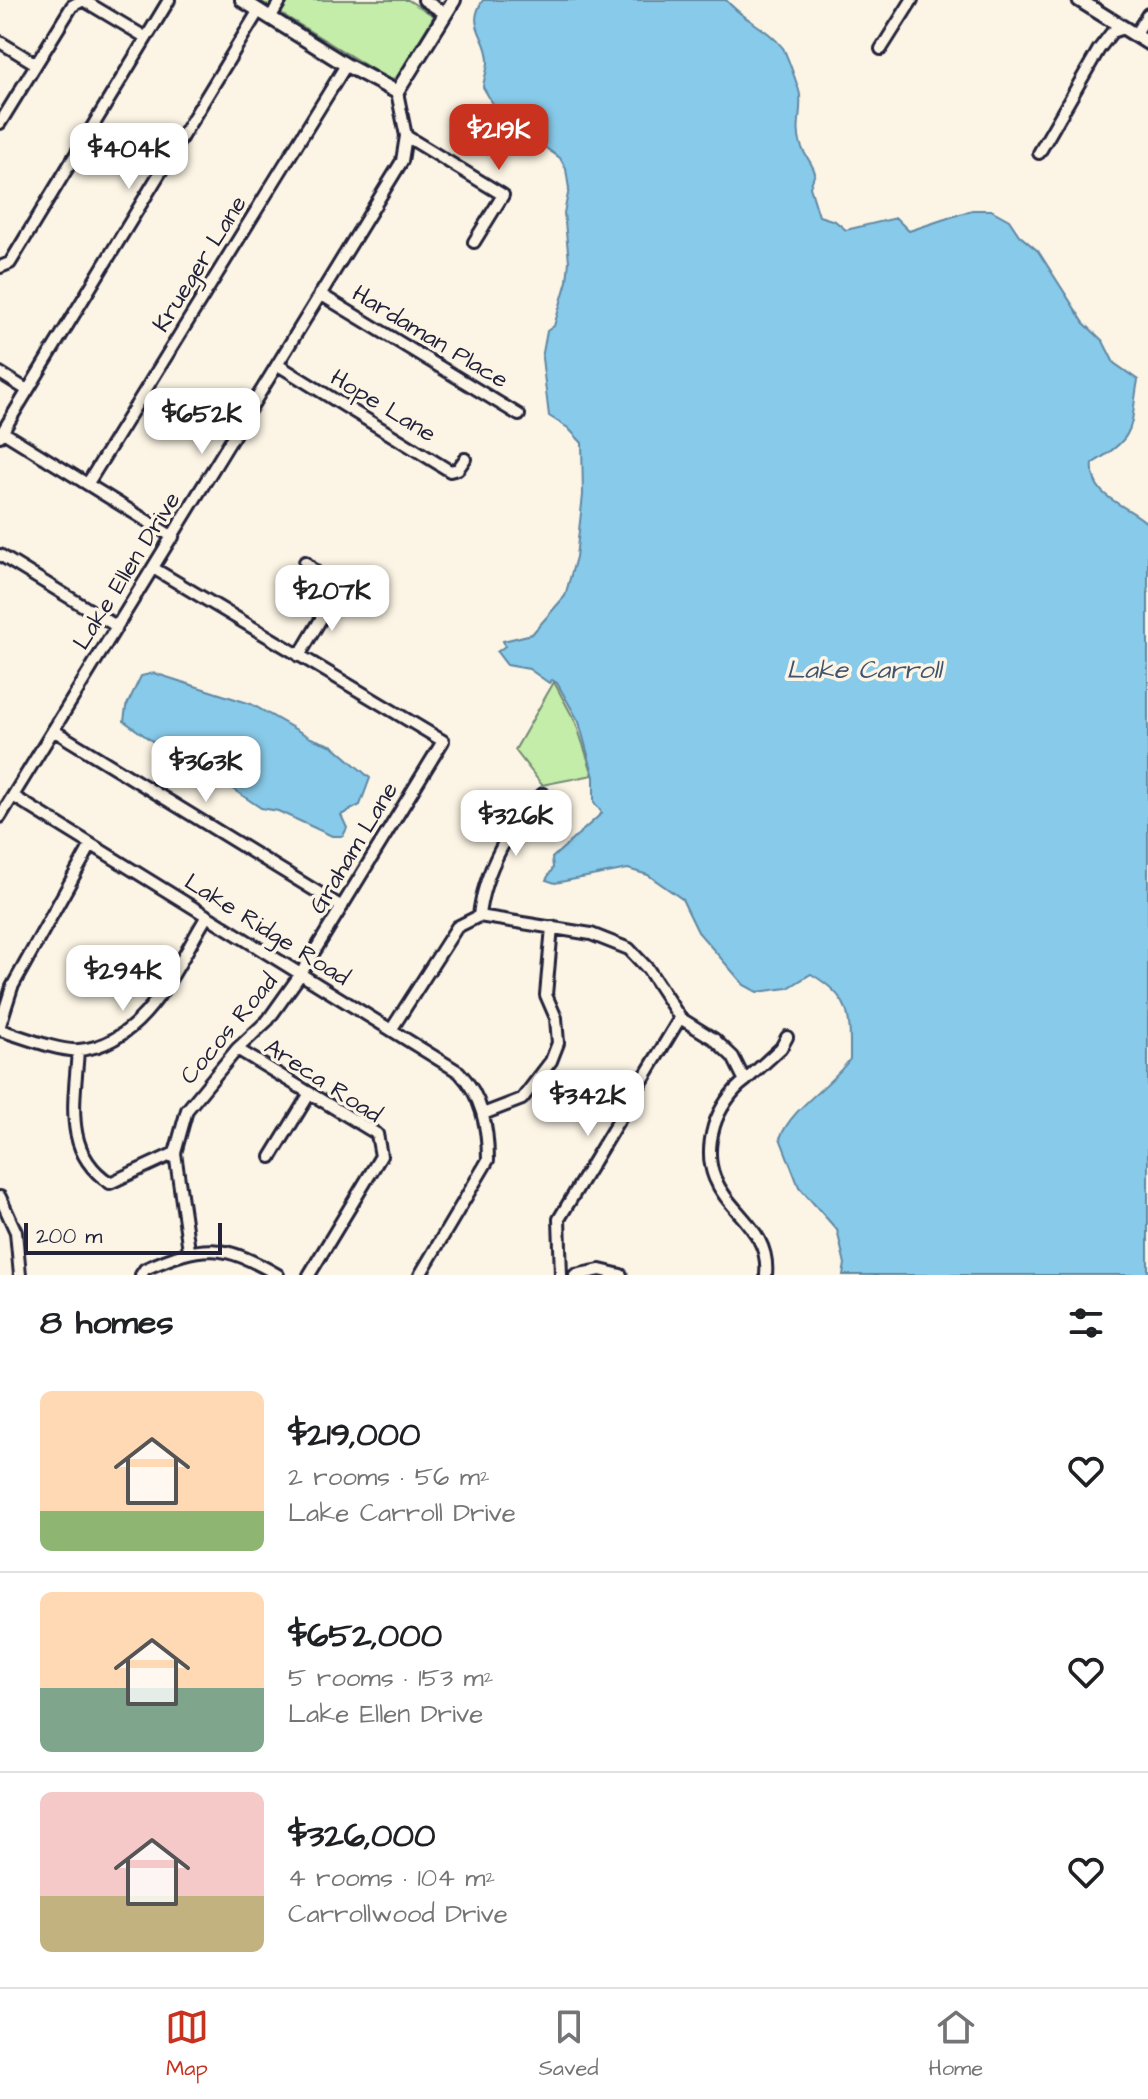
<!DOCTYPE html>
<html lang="en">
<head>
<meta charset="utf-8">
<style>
	:root { --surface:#fff; --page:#f6f6f6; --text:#202124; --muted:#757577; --line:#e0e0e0; --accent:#c8321e }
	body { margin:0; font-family:"Architects Daughter",sans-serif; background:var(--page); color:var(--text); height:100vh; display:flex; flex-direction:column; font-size:30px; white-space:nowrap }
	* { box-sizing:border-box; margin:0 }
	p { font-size:26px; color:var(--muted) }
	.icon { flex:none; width:44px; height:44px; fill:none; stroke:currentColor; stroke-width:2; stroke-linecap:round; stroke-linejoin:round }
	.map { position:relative; height:1275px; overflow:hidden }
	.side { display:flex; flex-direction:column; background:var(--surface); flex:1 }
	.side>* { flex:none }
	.scale { position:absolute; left:24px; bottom:20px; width:198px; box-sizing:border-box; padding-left:8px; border:4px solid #22223b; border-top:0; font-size:22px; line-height:28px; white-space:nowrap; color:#22223b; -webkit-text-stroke:6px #fcf5e5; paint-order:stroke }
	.price { position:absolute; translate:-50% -68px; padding:0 18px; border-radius:16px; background:#fff; color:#222; font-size:26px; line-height:52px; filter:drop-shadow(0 2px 4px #0008) }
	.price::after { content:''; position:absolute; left:50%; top:48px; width:24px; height:18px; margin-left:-12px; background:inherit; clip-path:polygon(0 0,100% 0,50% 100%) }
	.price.selected { background:var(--accent); color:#fff }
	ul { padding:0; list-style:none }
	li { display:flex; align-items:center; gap:24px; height:200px; padding:0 40px }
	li+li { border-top:2px solid var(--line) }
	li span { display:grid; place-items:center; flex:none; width:224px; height:160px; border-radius:12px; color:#555 }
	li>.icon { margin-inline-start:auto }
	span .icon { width:96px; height:96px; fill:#fffc; stroke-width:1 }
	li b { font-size:34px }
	h2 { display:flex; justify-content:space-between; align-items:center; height:96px; padding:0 40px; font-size:34px }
	.dock { display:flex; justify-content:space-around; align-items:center; height:112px; border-top:2px solid var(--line); background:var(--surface); font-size:22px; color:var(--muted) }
	.dock a { display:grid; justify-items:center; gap:4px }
	.dock .selected { color:var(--accent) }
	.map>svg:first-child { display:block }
	.green { fill:#c3eda9; stroke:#728872; stroke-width:2 }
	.water { fill:#88cae9; stroke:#5f87a3; stroke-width:2 }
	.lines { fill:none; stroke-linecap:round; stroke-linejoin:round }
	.minor-casing { stroke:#22223b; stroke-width:16 }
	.major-casing { stroke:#22223b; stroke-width:18 }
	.minor { stroke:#fcf5e5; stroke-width:10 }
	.major { stroke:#fcf5e5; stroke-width:12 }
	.labels { text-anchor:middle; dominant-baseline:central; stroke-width:7; stroke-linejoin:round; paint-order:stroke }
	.street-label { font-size:24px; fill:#22223b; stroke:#fcf5e5 }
	.water-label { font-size:26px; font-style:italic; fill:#41546f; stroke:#fcf5e5 }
</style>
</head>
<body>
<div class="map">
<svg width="1148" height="1275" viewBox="0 0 1148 1275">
	<rect width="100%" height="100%" fill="#fcf5e5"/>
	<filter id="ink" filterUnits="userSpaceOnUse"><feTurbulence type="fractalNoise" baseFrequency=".0125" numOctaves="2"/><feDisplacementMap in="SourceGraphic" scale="16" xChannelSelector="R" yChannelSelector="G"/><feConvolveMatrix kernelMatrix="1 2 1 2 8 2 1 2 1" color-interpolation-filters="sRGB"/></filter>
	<g filter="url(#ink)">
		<path class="green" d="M259 0H408L434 16 397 77 390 80Z
			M554 682 576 723 593 775 542 785 515 750Z"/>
		<path class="water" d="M483 0H726C744 21 767 27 783 48 786 53 799 88 800 95 802 112 795 128 801 145 804 155 812 162 815 173L810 187 819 216 835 221 846 230 896 218 909 231 972 210H991L1009 220 1019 235 1038 251 1084 323 1103 341 1114 363 1138 380C1129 429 1139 435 1093 463 1089 499 1128 504 1148 524V1275H843L845 1264 837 1230 799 1187 780 1138C793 1106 829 1088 850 1059 850 1015 852 998 811 974L788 988 757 992 744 985 698 932 682 899 648 875 628 869 555 883 546 880 553 868 552 858 602 813 594 802V777L579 722 557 683 552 680 549 683 529 669 507 665 497 652 505 646 503 641 532 634 565 596 576 557 583 495 582 443 568 428 549 416 542 358 547 331 554 326 567 281 569 261 564 213 569 189 566 169 560 158 500 116 483 87C484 78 488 69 488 61 488 36 465 27 483 0Z
			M154 673 251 704 311 738 333 746 370 778 360 805 341 815 347 828 343 836H332L278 811 261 808 188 759 169 753 124 721 126 707 141 676Z"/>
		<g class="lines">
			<g class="minor-casing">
				<path id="minor" d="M424 0 446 14
					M270 18 281 0
					M1135 35 1148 14
					M0 42 36 64
					M881 49 912 0
					M0 123 72 6 83 0 145 37
					M406 136 503 195 474 242
					M1039 153 1099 49 1112 32 1124 28
					M0 267 10 263 169 0
					M320 294 519 415
					M278 365 450 471 458 469 465 459
					M0 373 27 390
					M3 432 173 537
					M0 436 259 10
					M88 483 346 65
					M0 555 116 626
					M153 568 443 741 300 975 268 1020 237 1049 187 1110 175 1153 189 1250
					M299 656 337 592 305 562
					M53 730 342 907
					M13 796 459 1072C482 1096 488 1127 488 1160L420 1275
					M0 817 402 161 406 136 397 92
					M479 916C483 875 511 820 543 794
					M0 1025 12 987 91 845
					M0 1030C20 1036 60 1052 79 1050 146 1044 176 966 207 916
					M391 1030 457 927 479 916 591 934 629 949 648 969 680 1018 714 1039 733 1057 745 1081C731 1091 719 1110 714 1126 691 1206 772 1212 766 1275
					M237 1049 377 1134 381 1156 309 1275
					M78 1050C75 1100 62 1152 110 1183L175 1153
					M745 1081 781 1048 787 1037
					M483 1114 522 1099 551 1061 558 1043 556 1018 546 995 552 927
					M271 1157 310 1093
					M0 1197 16 1232 20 1275
					M141 1275 145 1269C204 1243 222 1243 278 1275
					M561 1275 559 1219 680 1018
					M575 1275 600 1270 621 1275"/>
			</g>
			<g class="major-casing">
				<path id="major" d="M242 0 346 65 397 92 454 0
					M1079 0 1148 43"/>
			</g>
			<use href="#minor" class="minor"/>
			<use href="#major" class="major"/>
		</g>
	</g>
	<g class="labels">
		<g class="street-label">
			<text transform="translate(200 264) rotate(-58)">Krueger Lane</text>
			<text transform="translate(430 337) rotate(31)">Hardaman Place</text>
			<text transform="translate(383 406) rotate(31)">Hope Lane</text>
			<text transform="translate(127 571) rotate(-58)">Lake Ellen Drive</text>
			<text transform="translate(354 848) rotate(-59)">Graham Lane</text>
			<text transform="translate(267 930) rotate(32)">Lake Ridge Road</text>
			<text transform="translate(229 1029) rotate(-50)">Cocos Road</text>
			<text transform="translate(323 1081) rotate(33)">Areca Road</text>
		</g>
		<g class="water-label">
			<text x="864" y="670">Lake Carroll</text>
		</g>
	</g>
</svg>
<div class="scale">200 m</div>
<b class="price selected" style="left:499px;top:172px">$219K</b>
<b class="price" style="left:129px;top:191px">$404K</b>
<b class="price" style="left:202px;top:456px">$652K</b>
<b class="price" style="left:332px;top:633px">$207K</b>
<b class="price" style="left:206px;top:804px">$363K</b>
<b class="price" style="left:516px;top:858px">$326K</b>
<b class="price" style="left:123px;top:1013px">$294K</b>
<b class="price" style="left:588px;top:1138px">$342K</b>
</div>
<section class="side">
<h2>8 homes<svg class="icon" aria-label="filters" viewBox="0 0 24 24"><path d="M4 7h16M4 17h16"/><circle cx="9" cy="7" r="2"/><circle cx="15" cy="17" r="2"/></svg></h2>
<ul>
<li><span style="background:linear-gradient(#ffd9b3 75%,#8fb573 0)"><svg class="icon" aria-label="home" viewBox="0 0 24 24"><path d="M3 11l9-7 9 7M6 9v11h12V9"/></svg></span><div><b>$219,000</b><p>2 rooms · 56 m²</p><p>Lake Carroll Drive</p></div><svg class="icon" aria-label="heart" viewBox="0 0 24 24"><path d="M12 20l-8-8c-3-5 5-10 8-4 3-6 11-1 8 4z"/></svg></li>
<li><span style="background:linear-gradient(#ffd9b3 60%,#7fa58c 0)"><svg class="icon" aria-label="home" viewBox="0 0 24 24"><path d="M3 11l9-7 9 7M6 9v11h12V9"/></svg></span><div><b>$652,000</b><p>5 rooms · 153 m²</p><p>Lake Ellen Drive</p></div><svg class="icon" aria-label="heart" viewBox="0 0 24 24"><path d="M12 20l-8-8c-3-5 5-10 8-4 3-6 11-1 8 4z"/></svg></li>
<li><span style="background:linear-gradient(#f6c9c9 65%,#c2b280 0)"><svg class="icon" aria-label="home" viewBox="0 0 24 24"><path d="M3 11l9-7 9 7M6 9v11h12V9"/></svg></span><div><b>$326,000</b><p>4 rooms · 104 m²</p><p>Carrollwood Drive</p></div><svg class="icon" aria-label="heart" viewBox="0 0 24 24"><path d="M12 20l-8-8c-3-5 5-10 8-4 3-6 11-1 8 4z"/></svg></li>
</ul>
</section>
<nav class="dock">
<a class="selected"><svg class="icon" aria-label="map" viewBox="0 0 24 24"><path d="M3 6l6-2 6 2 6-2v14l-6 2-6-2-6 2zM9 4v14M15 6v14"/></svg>Map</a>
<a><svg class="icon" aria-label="saved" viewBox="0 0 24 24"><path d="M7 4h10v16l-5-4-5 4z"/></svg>Saved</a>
<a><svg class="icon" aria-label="home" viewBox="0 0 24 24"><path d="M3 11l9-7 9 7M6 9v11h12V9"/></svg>Home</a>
</nav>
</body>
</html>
